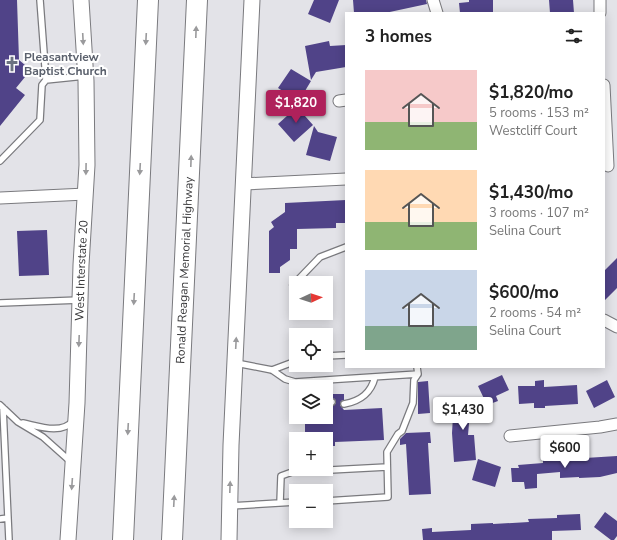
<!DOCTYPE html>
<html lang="en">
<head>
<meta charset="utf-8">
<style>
	:root { --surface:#fff; --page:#f2f2f2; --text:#222; --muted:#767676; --accent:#af215b }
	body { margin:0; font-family:"Nunito Sans",sans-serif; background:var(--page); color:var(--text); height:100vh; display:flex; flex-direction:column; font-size:15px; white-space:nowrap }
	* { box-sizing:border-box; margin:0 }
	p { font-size:13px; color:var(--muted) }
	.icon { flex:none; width:22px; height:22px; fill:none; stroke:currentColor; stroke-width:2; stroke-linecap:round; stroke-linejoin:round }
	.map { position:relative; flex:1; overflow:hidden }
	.sheet { position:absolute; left:345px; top:12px; width:260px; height:356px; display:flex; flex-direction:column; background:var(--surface); border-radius:0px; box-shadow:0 2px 10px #0003 }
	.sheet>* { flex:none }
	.needle { width:26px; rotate:87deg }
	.tools { position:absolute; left:289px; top:276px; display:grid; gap:8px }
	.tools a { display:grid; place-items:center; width:44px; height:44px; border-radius:0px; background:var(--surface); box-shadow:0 2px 10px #0003; font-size:20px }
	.price { position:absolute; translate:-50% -34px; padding:0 9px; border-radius:4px; background:#fff; color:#222; font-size:13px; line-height:26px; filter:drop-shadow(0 1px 2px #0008) }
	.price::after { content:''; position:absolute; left:50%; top:24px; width:12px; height:9px; margin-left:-6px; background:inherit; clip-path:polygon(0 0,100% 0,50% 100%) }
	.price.selected { background:var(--accent); color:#fff }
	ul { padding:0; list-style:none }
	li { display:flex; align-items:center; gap:12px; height:100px; padding:0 20px }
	li span { display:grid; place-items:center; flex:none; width:112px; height:80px; border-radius:0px; color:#555 }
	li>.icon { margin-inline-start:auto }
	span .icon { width:48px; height:48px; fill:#fffc; stroke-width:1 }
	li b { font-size:17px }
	h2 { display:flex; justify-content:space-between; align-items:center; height:48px; padding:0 20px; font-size:17px }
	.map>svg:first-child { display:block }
	.building { fill:#504388 }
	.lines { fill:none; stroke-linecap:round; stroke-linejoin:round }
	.lane-casing { stroke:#7a7a7e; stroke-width:8 }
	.street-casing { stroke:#7a7a7e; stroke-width:13 }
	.secondary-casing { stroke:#7a7a7e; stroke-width:17 }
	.highway-casing { stroke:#7a7a7e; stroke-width:22 }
	.lane { stroke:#fff; stroke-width:5.5 }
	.street { stroke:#fff; stroke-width:11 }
	.secondary { stroke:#fff; stroke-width:15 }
	.highway { stroke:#fff; stroke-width:20 }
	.oneway { fill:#9a9a9c }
	.labels { text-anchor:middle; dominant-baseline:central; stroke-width:4; stroke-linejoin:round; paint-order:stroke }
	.worship-label { font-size:12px; font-weight:bold; fill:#5b616d; stroke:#fff; text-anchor:start }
	.street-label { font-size:12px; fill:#363638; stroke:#fff }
</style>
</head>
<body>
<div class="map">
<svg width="617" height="540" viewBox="0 0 617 540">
	<rect width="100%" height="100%" fill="#e3e3e8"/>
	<path class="building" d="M0 0H17L19 60 25 65 26 73 25 77 16 88 25 95 0 126Z
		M314 0H339L330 23 308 14Z
		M353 0H426L427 4 385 13H354Z
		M469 0H493V12L460 13 459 3 469 2Z
		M549 0H573L574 13H550Z
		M329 41 330 46 346 45V67L316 72 311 80 305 46Z
		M291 69 311 81 299 101 278 88Z
		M297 107 313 125 294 142 278 124Z
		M314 126 318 132 337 137 330 161 306 155Z
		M346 200V223H336V228L297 229V249H290V260L280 267V273H269V231L274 227 271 222 285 212V203Z
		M47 230 49 275 19 276 17 231Z
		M617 258V288L604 301V271Z
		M502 375 509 390 496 396 498 401 487 405 478 386Z
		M544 380V387L577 385 578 404 545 406V408H534V403L519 404 518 386H535V381Z
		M607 380 615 397 594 408 586 391Z
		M428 381 430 413 418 414V382Z
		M332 394H344V400L341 401 340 405 344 410 382 408 384 440 335 442V446H326V439H305V417H326V406H333L336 403 335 399 332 398Z
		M454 399 476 401 475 412H470L468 435H474L476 460 454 462 452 433Z
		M430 432 431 443H428L431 494 409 495 406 444 400 445V439L406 433Z
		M569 455V459L617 456V473L600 477 579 478V477L560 478V472L537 474V488L525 489 524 482H512L511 468H519L518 465 543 463V456Z
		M478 459 501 467 495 487 472 480Z
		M605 512 617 521V536L614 540H611L594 527Z
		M580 514 581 530 552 531V540H423L422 529 432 528V532L471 530V524L493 523V524L529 522 528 519 557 518V515Z"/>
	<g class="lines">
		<g class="lane-casing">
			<path id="lane" d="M40 0 46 80
				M0 161 40 120 42 85 46 80 85 76
				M293 285 320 257 346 247
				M0 303 80 300
				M326 356 346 355
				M236 363 272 370 285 379 295 382 418 374
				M272 370 296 361
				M326 401 332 402
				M344 404C361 401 371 393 375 377
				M0 405 18 422 43 437 71 462
				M3 408 9 540
				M23 423C38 426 61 435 73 421
				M326 501 388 497 387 452 398 434 402 431 413 403 414 380 418 374 417 367
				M280 503 281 476 292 472 387 467
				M230 506 296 502
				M0 519 8 518"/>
		</g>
		<g class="street-casing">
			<path id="street" d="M433 0 437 13
				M600 0V13
				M604 85 608 166
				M339 101 346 100
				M243 184 346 179
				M0 198 86 194
				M604 320 617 327
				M510 436 600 427 617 424"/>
		</g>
		<g class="secondary-casing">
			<g id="secondary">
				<path id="s1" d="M68 540 77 403 81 265 87 165 86 81 81 0"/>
				<path d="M229 540 231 445 252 0"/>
			</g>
		</g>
		<g class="highway-casing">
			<g id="highway">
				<path d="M123 540 148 0"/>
				<path id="s2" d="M172 540 197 0"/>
			</g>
		</g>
		<use href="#lane" class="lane"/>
		<use href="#street" class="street"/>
		<use href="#secondary" class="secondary"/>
		<use href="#highway" class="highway"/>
	</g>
	<defs><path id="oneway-solid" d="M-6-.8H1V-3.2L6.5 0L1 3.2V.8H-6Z"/></defs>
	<g class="oneway">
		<use href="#oneway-solid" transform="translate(196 32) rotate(-88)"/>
		<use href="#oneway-solid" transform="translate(83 39) rotate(87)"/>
		<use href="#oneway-solid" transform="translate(146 39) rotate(93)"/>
		<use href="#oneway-solid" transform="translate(191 161) rotate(-88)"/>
		<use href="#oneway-solid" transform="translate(86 169) rotate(91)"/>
		<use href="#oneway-solid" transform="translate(140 169) rotate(93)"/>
		<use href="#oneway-solid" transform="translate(134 299) rotate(93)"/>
		<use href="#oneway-solid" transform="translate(79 341) rotate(92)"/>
		<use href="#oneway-solid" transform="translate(236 343) rotate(-87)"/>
		<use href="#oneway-solid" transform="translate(128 429) rotate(93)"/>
		<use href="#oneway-solid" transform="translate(72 484) rotate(94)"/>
		<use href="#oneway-solid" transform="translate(230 487) rotate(-88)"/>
		<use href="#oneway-solid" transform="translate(174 501) rotate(-87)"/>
	</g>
	<defs>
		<g id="church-bare" transform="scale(1.2)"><path d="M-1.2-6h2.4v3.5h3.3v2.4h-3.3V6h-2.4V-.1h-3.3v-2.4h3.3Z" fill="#6b7280" stroke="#fff" stroke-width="2.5" paint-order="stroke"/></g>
	</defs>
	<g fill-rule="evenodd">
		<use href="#church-bare" x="12" y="64"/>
	</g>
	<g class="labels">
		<g class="worship-label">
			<text x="24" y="57">Pleasantview<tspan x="24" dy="14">Baptist Church</tspan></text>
		</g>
		<g class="street-label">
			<text stroke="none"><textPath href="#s1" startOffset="270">West Interstate 20</textPath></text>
			<text stroke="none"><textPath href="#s2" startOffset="270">Ronald Reagan Memorial Highway</textPath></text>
		</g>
	</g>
</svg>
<div class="tools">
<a><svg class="needle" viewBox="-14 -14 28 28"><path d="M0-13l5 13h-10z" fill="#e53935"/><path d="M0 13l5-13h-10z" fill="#767676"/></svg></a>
<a><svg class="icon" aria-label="locate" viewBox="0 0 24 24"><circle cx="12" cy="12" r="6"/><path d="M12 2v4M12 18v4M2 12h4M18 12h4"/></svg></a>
<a><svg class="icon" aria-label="layers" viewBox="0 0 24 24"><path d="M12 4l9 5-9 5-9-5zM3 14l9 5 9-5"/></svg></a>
<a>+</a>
<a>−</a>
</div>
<b class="price selected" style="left:296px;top:124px">$1,820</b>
<b class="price" style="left:463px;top:431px">$1,430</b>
<b class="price" style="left:565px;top:469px">$600</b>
<section class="sheet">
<h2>3 homes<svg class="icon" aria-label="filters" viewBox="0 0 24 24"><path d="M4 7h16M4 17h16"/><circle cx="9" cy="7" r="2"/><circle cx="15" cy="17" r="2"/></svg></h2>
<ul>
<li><span style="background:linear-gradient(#f6c9c9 65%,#8fb573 0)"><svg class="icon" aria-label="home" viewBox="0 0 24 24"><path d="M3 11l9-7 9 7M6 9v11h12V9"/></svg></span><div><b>$1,820/mo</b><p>5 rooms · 153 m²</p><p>Westcliff Court</p></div></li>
<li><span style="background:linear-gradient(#ffd9b3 65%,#8fb573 0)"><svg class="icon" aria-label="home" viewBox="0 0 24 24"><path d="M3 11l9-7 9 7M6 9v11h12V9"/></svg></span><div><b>$1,430/mo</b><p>3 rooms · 107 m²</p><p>Selina Court</p></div></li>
<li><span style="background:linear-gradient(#c9d6e8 70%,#7fa58c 0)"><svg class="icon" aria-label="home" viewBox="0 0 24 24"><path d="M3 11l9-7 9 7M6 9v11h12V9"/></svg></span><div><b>$600/mo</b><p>2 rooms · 54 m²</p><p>Selina Court</p></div></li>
</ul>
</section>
</div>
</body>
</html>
